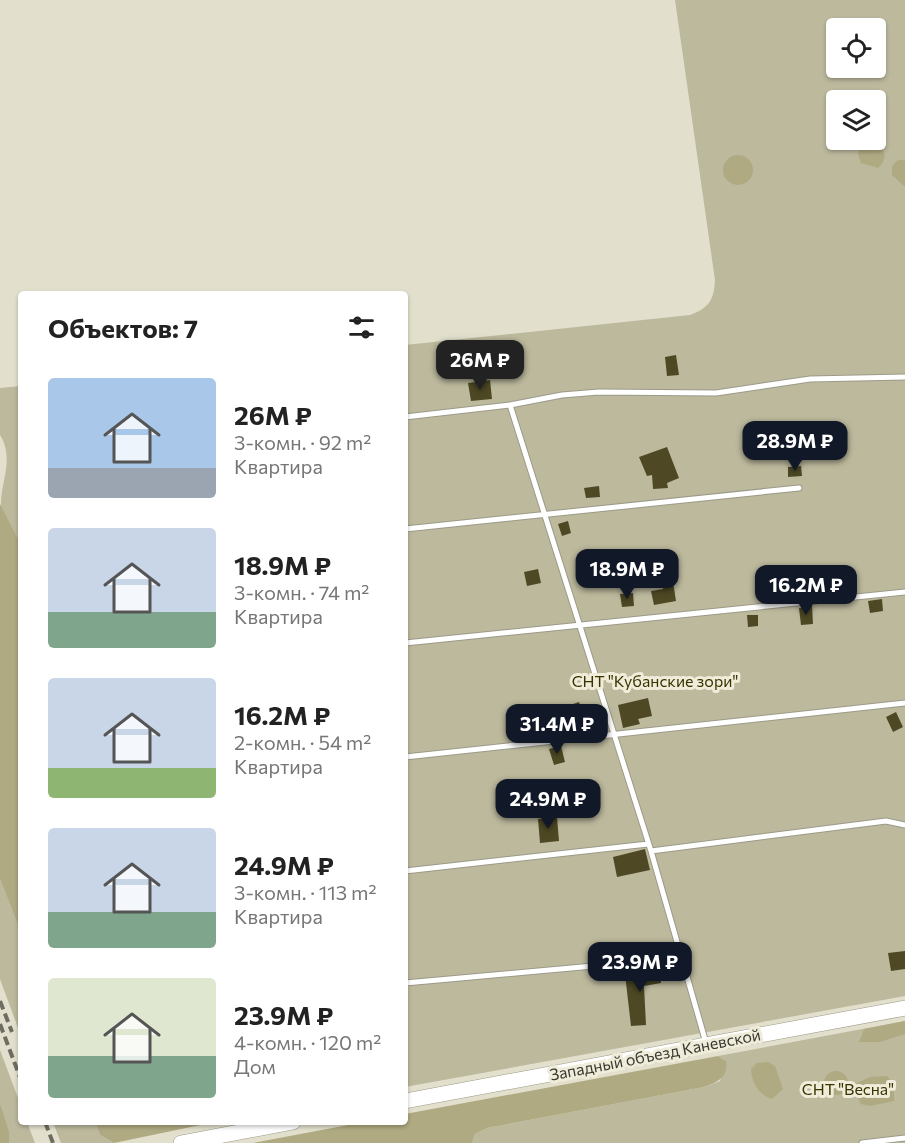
<!DOCTYPE html>
<html lang="ru">
<head>
<meta charset="utf-8">
<style>
	:root { --surface:#fff; --page:#f6f6f6; --text:#222; --muted:#767676; --accent:#111827 }
	body { margin:0; font-family:Commissioner,sans-serif; background:var(--page); color:var(--text); height:100vh; display:flex; flex-direction:column; font-size:22px; white-space:nowrap }
	* { box-sizing:border-box; margin:0 }
	p { font-size:20px; color:var(--muted) }
	.icon { flex:none; width:33px; height:33px; fill:none; stroke:currentColor; stroke-width:2; stroke-linecap:round; stroke-linejoin:round }
	.map { position:relative; flex:1; overflow:hidden }
	.side { position:absolute; left:18px; top:291px; width:390px; height:834px; display:flex; flex-direction:column; background:var(--surface); border-radius:6px; box-shadow:0 2px 4px #0004 }
	.side>* { flex:none }
	.fabs { position:absolute; left:826px; top:18px; display:grid; gap:12px }
	.fabs a { display:grid; place-items:center; width:60px; height:60px; border-radius:6px; background:var(--surface); box-shadow:0 2px 4px #0004; font-size:30px }
	.price { position:absolute; translate:-50% -51px; padding:0 14px; border-radius:12px; background:var(--accent); color:#fff; font-size:20px; line-height:39px; filter:drop-shadow(0 2px 3px #0008) }
	.price::after { content:''; position:absolute; left:50%; top:36px; width:18px; height:14px; margin-left:-9px; background:inherit; clip-path:polygon(0 0,100% 0,50% 100%) }
	.price.selected { background:#222; color:#fff }
	ul { padding:0; list-style:none }
	li { display:flex; align-items:center; gap:18px; height:150px; padding:0 30px }
	li span { display:grid; place-items:center; flex:none; width:168px; height:120px; border-radius:6px; color:#555 }
	li>.icon { margin-inline-start:auto }
	span .icon { width:72px; height:72px; fill:#fffc; stroke-width:1 }
	li b { font-size:26px }
	h2 { display:flex; justify-content:space-between; align-items:center; height:72px; padding:0 30px; font-size:26px }
	.map>svg:first-child { display:block }
	.green { fill:#bcb99d; fill-rule:evenodd }
	.forest { fill:#afaa82 }
	.building { fill:#4e4924 }
	.lines { fill:none; stroke-linecap:round; stroke-linejoin:round }
	.service-casing { stroke:#9c9a89; stroke-width:7 }
	.secondary-casing { stroke:#9c9a89; stroke-width:16 }
	.service { stroke:#fff; stroke-width:5 }
	.secondary { stroke:#fff; stroke-width:15 }
	.rail { stroke:#6f6d62; stroke-width:4; stroke-dasharray:9 4.5; stroke-linecap:butt }
	.labels { text-anchor:middle; dominant-baseline:central; stroke-width:6; stroke-linejoin:round; paint-order:stroke }
	.park-label { font-size:16px; fill:#3a3300; stroke:#efedda }
	.street-label { font-size:16px; fill:#393830; stroke:#efedda }
</style>
</head>
<body>
<div class="map">
<svg width="905" height="1143" viewBox="0 0 905 1143">
	<rect width="100%" height="100%" fill="#e2e0cd"/>
	<path class="green" d="M675 0H905V996L405 1087V345L690 315C709 308 714 300 715 280ZM837 28H876V68H837ZM837 100H876V140H837Z
		M21 386V545C14 533 4 519 1 506 0 483 15 459 0 435V388Z
		M0 866 21 923V1036L0 979Z
		M905 1021V1143H472L475 1134 487 1128 704 1087 720 1081 726 1061 718 1056Z
		M0 1050 21 1106V1122H27L35 1143H9L0 1103Z
		M53 1122H95L100 1135 114 1143H61Z"/>
	<path class="forest" d="M869 142C883 145 891 156 878 168L861 163 858 154 860 145Z
		M723 170a15 15 0 1 1 30 0a15 15 0 1 1-30 0Z
		M898 160H905V187L892 175V166Z
		M0 504 21 545V932L0 878Z
		M905 1021V1034L880 1042H859L864 1029Z
		M718 1056 726 1061C728 1078 718 1082 704 1087L487 1128 475 1134 472 1143H253L364 1122H405V1114Z
		M768 1062 775 1066 783 1089 772 1099C758 1094 752 1083 751 1069L757 1063Z
		M824 1083a12 12 0 1 1 24 0a12 12 0 1 1-24 0Z
		M887 1076 894 1085V1101L870 1106 861 1104 856 1095 857 1083 870 1077Z
		M0 1103 9 1132V1143H0Z
		M95 1122H210V1123L114 1143 100 1135Z"/>
	<path class="building" d="M676 355 679 375 667 376 665 357Z
		M490 380 492 399 471 401 468 383Z
		M667 447 679 478 667 483 668 488 653 489 652 475 647 476 639 457Z
		M801 466 802 476 788 477V467Z
		M599 486 600 497 586 498 584 488Z
		M568 521 571 533 562 536 558 524Z
		M670 562 676 601 654 605 651 591 663 589V582H666L660 565Z
		M621 564 624 583 611 585 608 566Z
		M538 569 541 583 527 586 524 572Z
		M633 593 634 606 622 607 620 594Z
		M882 599 883 611 870 613 868 601Z
		M812 606 813 624 801 625 799 608Z
		M747 615H758V626L748 627Z
		M648 698 652 716 638 719 640 724 623 728 618 705Z
		M579 702 587 723 572 729 564 707Z
		M896 712 903 727 893 732 886 717Z
		M561 746 565 762 554 765 549 749Z
		M557 817 559 841 540 843 538 819Z
		M645 849 650 870 617 877 613 857Z
		M905 951V969L891 971 888 953Z
		M659 965 661 983 644 986 646 1025 631 1026 625 974 649 973 648 967Z"/>
	<g class="lines">
		<g class="service-casing">
			<path id="service" d="M510 405 651 851 706 1043
				M405 417 510 405 562 395 599 392 716 393 810 379 905 377
				M405 529 799 488
				M405 643 905 592
				M405 757 905 703
				M651 851 886 821 905 825
				M405 871 648 844
				M405 983 681 958
				M862 1143 905 1138"/>
		</g>
		<g class="secondary-casing">
			<path id="secondary" d="M405 1101 905 1008
				M181 1143 293 1122"/>
		</g>
		<use href="#service" class="service"/>
		<use href="#secondary" class="secondary"/>
		<path class="rail" d="M0 1001 12 1032
			M0 1024 21 1080
			M45 1122 53 1143"/>
	</g>
	<g class="labels">
		<g class="park-label">
			<text x="655" y="680">СНТ "Кубанские зори"</text>
			<text x="848" y="1088">СНТ "Весна"</text>
		</g>
		<g class="street-label">
			<text transform="translate(655 1054) rotate(-11)">Западный объезд Каневской</text>
		</g>
	</g>
</svg>
<div class="fabs">
<a><svg class="icon" aria-label="locate" viewBox="0 0 24 24"><circle cx="12" cy="12" r="6"/><path d="M12 2v4M12 18v4M2 12h4M18 12h4"/></svg></a>
<a><svg class="icon" aria-label="layers" viewBox="0 0 24 24"><path d="M12 4l9 5-9 5-9-5zM3 14l9 5 9-5"/></svg></a>
</div>
<b class="price selected" style="left:480px;top:391px">26M ₽</b>
<b class="price" style="left:795px;top:472px">28.9M ₽</b>
<b class="price" style="left:627px;top:600px">18.9M ₽</b>
<b class="price" style="left:806px;top:616px">16.2M ₽</b>
<b class="price" style="left:557px;top:755px">31.4M ₽</b>
<b class="price" style="left:548px;top:830px">24.9M ₽</b>
<b class="price" style="left:640px;top:993px">23.9M ₽</b>
<section class="side">
<h2>Объектов: 7<svg class="icon" aria-label="filters" viewBox="0 0 24 24"><path d="M4 7h16M4 17h16"/><circle cx="9" cy="7" r="2"/><circle cx="15" cy="17" r="2"/></svg></h2>
<ul>
<li><span style="background:linear-gradient(#a9c7e8 75%,#9aa5b1 0)"><svg class="icon" aria-label="home" viewBox="0 0 24 24"><path d="M3 11l9-7 9 7M6 9v11h12V9"/></svg></span><div><b>26M ₽</b><p>3-комн. · 92 m²</p><p>Квартира</p></div></li>
<li><span style="background:linear-gradient(#c9d6e8 70%,#7fa58c 0)"><svg class="icon" aria-label="home" viewBox="0 0 24 24"><path d="M3 11l9-7 9 7M6 9v11h12V9"/></svg></span><div><b>18.9M ₽</b><p>3-комн. · 74 m²</p><p>Квартира</p></div></li>
<li><span style="background:linear-gradient(#c9d6e8 75%,#8fb573 0)"><svg class="icon" aria-label="home" viewBox="0 0 24 24"><path d="M3 11l9-7 9 7M6 9v11h12V9"/></svg></span><div><b>16.2M ₽</b><p>2-комн. · 54 m²</p><p>Квартира</p></div></li>
<li><span style="background:linear-gradient(#c9d6e8 70%,#7fa58c 0)"><svg class="icon" aria-label="home" viewBox="0 0 24 24"><path d="M3 11l9-7 9 7M6 9v11h12V9"/></svg></span><div><b>24.9M ₽</b><p>3-комн. · 113 m²</p><p>Квартира</p></div></li>
<li><span style="background:linear-gradient(#dfe7d0 65%,#7fa58c 0)"><svg class="icon" aria-label="home" viewBox="0 0 24 24"><path d="M3 11l9-7 9 7M6 9v11h12V9"/></svg></span><div><b>23.9M ₽</b><p>4-комн. · 120 m²</p><p>Дом</p></div></li>
</ul>
</section>
</div>
</body>
</html>
